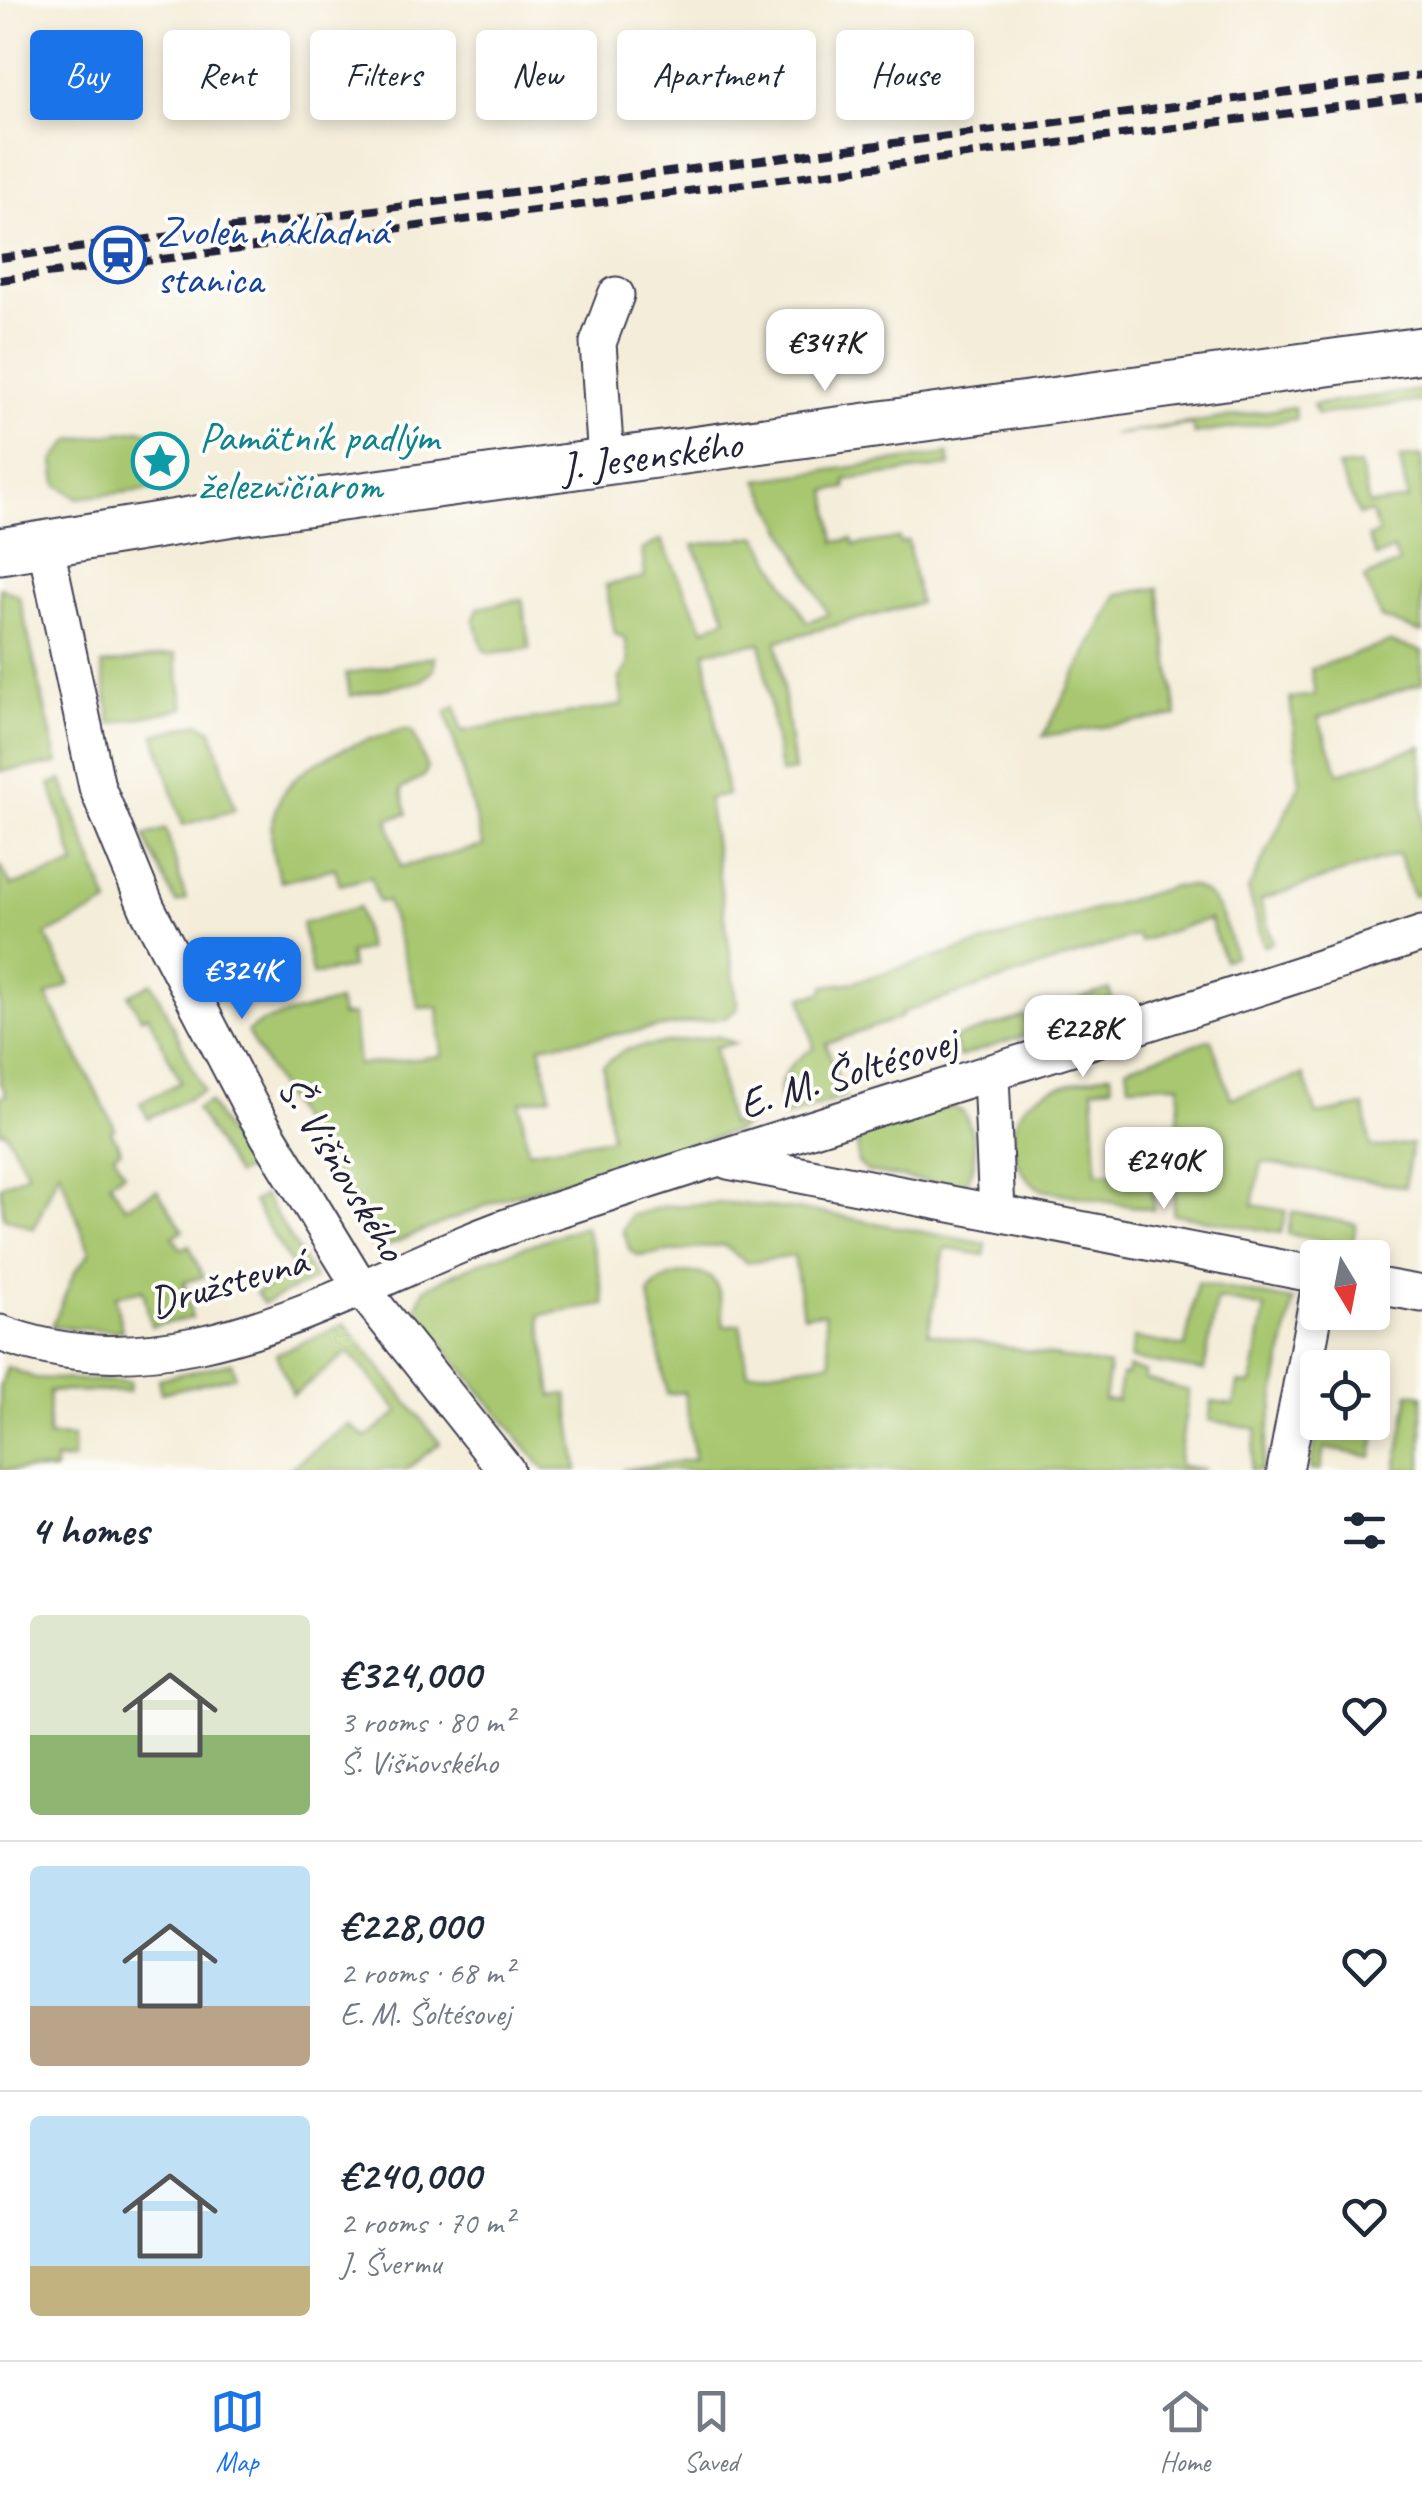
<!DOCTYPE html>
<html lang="en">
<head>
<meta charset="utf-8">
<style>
	:root { --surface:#fff; --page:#f2f2f3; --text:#1f2937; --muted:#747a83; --line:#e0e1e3; --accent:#1a73e8 }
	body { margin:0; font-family:Caveat,sans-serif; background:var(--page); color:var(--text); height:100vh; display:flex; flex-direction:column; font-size:38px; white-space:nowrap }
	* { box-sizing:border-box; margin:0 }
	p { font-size:32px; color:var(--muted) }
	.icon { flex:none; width:55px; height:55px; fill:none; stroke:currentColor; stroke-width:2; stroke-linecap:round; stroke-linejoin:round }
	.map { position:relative; height:1470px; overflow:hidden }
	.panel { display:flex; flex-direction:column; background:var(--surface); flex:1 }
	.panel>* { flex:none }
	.top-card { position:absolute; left:30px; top:30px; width:1362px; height:90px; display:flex; gap:20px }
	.needle { width:65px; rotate:170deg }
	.tools { position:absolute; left:1300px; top:1240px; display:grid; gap:20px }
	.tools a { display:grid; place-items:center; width:90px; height:90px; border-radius:10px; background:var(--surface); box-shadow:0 5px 15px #0003; font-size:50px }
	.price { position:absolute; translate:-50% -85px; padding:0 22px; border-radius:20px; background:#fff; color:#222; font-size:32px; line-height:65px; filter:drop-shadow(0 2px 5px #0008) }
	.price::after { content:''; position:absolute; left:50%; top:60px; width:30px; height:22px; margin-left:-15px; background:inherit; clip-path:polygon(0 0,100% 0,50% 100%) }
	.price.current { background:var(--accent); color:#fff }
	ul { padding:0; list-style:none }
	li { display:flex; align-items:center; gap:30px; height:250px; padding:0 30px }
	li+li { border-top:2px solid var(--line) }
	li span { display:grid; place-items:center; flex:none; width:280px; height:200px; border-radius:10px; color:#555 }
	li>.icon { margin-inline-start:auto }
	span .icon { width:120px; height:120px; fill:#fffc; stroke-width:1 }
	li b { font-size:42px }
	h2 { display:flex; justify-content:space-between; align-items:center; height:120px; padding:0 30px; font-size:42px }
	.chip { padding:0 35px; border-radius:10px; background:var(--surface); box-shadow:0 5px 15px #0003; font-size:35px; line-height:90px }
	.chip.current { background:var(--accent); color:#fff }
	.tabs { display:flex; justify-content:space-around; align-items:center; height:140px; border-top:2px solid var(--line); background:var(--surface); font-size:28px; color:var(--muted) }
	.tabs a { display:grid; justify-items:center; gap:5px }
	.tabs .current { color:var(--accent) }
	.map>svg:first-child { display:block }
	.green { fill:#a8c76f; stroke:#657455; stroke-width:2.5 }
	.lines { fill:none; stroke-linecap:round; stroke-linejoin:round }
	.minor-casing { stroke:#424053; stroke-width:39 }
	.tertiary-casing { stroke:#424053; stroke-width:49 }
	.minor { stroke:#fff; stroke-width:35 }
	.tertiary { stroke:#fff; stroke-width:45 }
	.rail { stroke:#22223b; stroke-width:8; stroke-dasharray:15 8; stroke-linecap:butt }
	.labels { text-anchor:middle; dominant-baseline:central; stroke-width:8; stroke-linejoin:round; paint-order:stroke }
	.transit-label { font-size:42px; fill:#164399; stroke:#fdfcf7; text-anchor:start }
	.culture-label { font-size:42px; fill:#0d838f; stroke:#fdfcf7; text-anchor:start }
	.street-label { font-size:42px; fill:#22223b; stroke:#fdfcf7 }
</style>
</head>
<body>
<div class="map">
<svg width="1422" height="1470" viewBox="0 0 1422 1470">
	<rect width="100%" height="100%" fill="#fdfcf7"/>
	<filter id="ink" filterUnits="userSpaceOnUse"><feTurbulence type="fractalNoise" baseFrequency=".01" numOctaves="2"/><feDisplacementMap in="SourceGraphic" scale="20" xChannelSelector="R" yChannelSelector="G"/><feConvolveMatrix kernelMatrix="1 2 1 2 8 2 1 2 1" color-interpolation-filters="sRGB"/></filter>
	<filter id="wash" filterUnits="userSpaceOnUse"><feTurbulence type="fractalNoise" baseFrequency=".0048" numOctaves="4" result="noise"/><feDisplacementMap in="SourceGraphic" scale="40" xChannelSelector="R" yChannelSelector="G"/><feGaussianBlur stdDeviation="2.25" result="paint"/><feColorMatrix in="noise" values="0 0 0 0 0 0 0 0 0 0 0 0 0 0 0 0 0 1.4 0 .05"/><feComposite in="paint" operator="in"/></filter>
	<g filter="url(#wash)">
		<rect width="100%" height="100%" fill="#f4edd9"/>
		<path class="green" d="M1422 390V401L1317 415 1313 405Z
			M1294 407 1296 419 1194 434 1192 424 1112 435Z
			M139 430C163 433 176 443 176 468L160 488 77 498 57 484 54 461 71 440Z
			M948 454 950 466 845 480 846 488 827 491 835 542 852 539 854 545 899 538 900 543 908 541 919 603 777 641 794 771 780 773 761 643 705 651 727 795 708 799 738 1008 727 1017 540 1046 551 1096 520 1102 528 1151 611 1138 603 1066 624 1050 644 1046 717 1036 735 1043 715 1047 729 1125 749 1122 737 1131 504 1198 384 1247 371 1246 247 1032 262 1022 338 1001 341 1016 353 1015 358 1065 442 1056 438 1007 419 1008 387 901 378 902 371 877 340 885 335 868 281 882C242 781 326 750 405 729L413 731 427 769 424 776 401 789 407 814 388 819 401 867 483 846 446 712 456 706 461 731 623 705 619 680 629 663 625 638 615 634 606 585 645 577 642 550 661 540 704 629 727 618 693 545 758 536 807 622 828 614 758 480Z
			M1422 456V633L1381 618 1364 578 1399 563 1393 550 1376 557 1368 537 1379 533 1371 512 1359 515 1338 467 1360 465 1369 505 1408 500 1400 458Z
			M0 587 19 596 58 764 0 771Z
			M1158 588 1177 716 1043 736 1118 594Z
			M522 599 530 649 489 653 483 649 474 619 478 608Z
			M1390 642 1422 651V683L1318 718 1339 773 1422 746V893L1413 896 1398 854 1260 900 1273 942 1264 946 1248 890 1300 784 1290 698 1315 695 1311 669Z
			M175 654 184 708 111 724 102 665Z
			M435 656 434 670 421 681 350 696 346 674Z
			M199 723 212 730 235 810 183 825 155 735Z
			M62 780 109 904 46 935 70 984 47 996 115 1128 111 1131 121 1150 114 1154 124 1173 110 1182 125 1207 157 1190 183 1230 173 1237 181 1249 189 1245 203 1277 184 1282 192 1318 151 1326 143 1290 115 1296 122 1331 52 1327 73 1275 90 1252 59 1170 34 1229 4 1217 0 1186 28 1173 5 1131 0 1132V1098L6 1095 0 1081V864L11 886 75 865 50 784Z
			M166 829 186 900 176 903 144 836Z
			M1189 886C1221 893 1226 929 1235 956L1224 960 1209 919 1140 941 1137 935 901 1013 902 1017 826 1044 845 1097 784 1117C772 1084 785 1065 814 1048L802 997 822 993 825 986 854 982 1171 887Z
			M359 907 367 949 349 954 351 968 312 975 302 923Z
			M152 983 204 1091 148 1118 140 1103 181 1082 148 1015 141 1018 129 995Z
			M1109 989 1114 1005 1043 1029 1037 1012Z
			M1025 1016 1031 1034 959 1057 953 1039Z
			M1211 1039 1231 1098 1303 1075 1317 1115 1364 1106 1371 1148 1412 1144 1405 1187 1262 1162 1253 1205 1286 1211 1281 1233 1173 1214 1180 1084 1129 1085 1127 1067Z
			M1111 1073 1112 1086 1093 1088 1097 1173 1154 1171 1153 1210 1042 1190C1006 1169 1000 1113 1042 1093 1063 1083 1089 1079 1111 1073Z
			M209 1102 248 1169 236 1175 196 1109Z
			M951 1106 963 1112C975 1130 980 1166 965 1183L953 1186 868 1172 858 1163 857 1142 861 1135Z
			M264 1195 315 1279 263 1304 256 1293 294 1270 253 1202Z
			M729 1203 817 1212 986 1244 984 1255 945 1248 928 1333 1109 1366 1104 1400 1117 1401 1121 1375H1127L1128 1368 1145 1372V1379L1189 1391 1178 1465 1205 1470H622L695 1459 684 1392 667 1394 649 1295C655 1276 697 1266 712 1279 722 1289 722 1312 724 1326L740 1324 748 1373 831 1362 824 1313 803 1315 794 1256 747 1263 723 1245 639 1256 630 1251 623 1230 630 1216 665 1206Z
			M1292 1212 1356 1224 1352 1246 1288 1234Z
			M584 1226 596 1256 605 1305 540 1315 552 1396 567 1394 578 1470H545L415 1311 425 1288 475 1264Z
			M1197 1283 1293 1301 1261 1470H1250L1257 1429 1209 1420 1212 1402 1234 1405 1238 1383 1251 1385 1265 1308 1217 1299 1204 1371 1130 1359 1134 1338 1185 1347Z
			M345 1324 440 1443 406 1470H288L349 1424 366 1438 399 1412 349 1352 293 1395 276 1354Z
			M232 1363 235 1376 161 1393 158 1379Z
			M7 1367 35 1378 130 1382 129 1392 49 1391 48 1436 73 1437V1460H55V1470H0V1387Z
			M1409 1393 1422 1395V1470H1396Z
			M1373 1409 1380 1411 1372 1457 1324 1448 1320 1470H1310L1318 1423 1372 1422Z"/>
	</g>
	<g filter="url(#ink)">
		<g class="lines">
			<g class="minor-casing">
				<path id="minor" d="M606 461 598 343 616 295
					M45 543 97 787 147 908 252 1109 361 1288 506 1470
					M991 1075 997 1213
					M728 1161 1318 1275
					M1372 1285 1422 1294
					M0 1333C67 1358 130 1358 200 1344 318 1319 423 1253 538 1216 832 1120 1129 1032 1422 934
					M1285 1470 1318 1295"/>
			</g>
			<g class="tertiary-casing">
				<g id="tertiary">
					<path id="s1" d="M0 551 239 512 1422 350"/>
				</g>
			</g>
			<use href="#minor" class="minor"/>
			<use href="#tertiary" class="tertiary"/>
			<path class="rail" d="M0 258 1422 75
				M0 280 1422 96"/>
		</g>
	</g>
	<defs>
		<g id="station-ring" transform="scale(2.875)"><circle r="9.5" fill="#fdfcf7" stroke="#1a4fb4" stroke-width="1.5"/><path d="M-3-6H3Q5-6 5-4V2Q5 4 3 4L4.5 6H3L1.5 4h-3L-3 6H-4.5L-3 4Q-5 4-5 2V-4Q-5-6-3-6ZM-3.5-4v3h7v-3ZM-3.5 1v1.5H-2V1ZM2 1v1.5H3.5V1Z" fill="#1a4fb4"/></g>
		<g id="sight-ring" transform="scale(2.875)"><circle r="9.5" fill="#fdfcf7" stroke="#0f9aa8" stroke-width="1.5"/><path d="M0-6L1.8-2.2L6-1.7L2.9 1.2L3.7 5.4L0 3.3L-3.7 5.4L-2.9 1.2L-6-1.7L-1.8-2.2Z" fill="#0f9aa8"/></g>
	</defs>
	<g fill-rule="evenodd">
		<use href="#station-ring" x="118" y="255"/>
		<use href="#sight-ring" x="160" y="461"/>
	</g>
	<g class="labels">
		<g class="transit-label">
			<text x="157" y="231">Zvolen nákladná<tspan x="157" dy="48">stanica</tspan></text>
		</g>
		<g class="culture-label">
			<text x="199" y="437">Pamätník padlým<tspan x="199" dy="48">železničiarom</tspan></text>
		</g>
		<g class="street-label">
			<text stroke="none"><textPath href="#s1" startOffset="658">J. Jesenského</textPath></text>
			<text transform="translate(848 1073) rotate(-17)">E. M. Šoltésovej</text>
			<text transform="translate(342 1168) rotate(59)">Š. Višňovského</text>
			<text transform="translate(228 1282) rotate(-16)">Družstevná</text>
		</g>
	</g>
</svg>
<div class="tools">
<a><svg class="needle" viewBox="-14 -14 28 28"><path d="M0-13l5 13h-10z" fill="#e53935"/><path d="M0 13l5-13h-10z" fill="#747a83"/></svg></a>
<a><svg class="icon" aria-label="locate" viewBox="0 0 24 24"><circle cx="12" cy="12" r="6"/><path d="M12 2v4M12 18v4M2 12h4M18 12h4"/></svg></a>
</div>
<b class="price" style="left:825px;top:394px">€347K</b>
<b class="price current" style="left:242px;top:1022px">€324K</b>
<b class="price" style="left:1083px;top:1080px">€228K</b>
<b class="price" style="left:1164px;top:1212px">€240K</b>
<div class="top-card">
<a class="chip current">Buy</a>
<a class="chip">Rent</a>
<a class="chip">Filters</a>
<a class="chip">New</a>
<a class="chip">Apartment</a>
<a class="chip">House</a>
</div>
</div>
<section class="panel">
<h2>4 homes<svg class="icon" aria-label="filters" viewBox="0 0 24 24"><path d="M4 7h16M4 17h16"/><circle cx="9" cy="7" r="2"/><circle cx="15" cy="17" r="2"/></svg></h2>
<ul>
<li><span style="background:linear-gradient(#dfe7d0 60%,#8fb573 0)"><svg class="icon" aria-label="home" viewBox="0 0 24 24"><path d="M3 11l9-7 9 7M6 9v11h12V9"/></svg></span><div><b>€324,000</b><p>3 rooms · 80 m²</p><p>Š. Višňovského</p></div><svg class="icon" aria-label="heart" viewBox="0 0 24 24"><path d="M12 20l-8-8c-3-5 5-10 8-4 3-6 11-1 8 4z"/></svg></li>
<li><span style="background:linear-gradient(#bfe0f5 70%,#b9a48a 0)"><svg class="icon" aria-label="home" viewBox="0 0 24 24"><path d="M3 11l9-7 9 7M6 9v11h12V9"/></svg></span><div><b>€228,000</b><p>2 rooms · 68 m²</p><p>E. M. Šoltésovej</p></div><svg class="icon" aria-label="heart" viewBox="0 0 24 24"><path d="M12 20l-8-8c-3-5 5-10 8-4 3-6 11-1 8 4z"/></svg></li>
<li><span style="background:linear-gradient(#bfe0f5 75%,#c2b280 0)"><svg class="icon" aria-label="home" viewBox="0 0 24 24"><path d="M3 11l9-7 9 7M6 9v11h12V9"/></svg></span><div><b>€240,000</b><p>2 rooms · 70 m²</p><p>J. Švermu</p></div><svg class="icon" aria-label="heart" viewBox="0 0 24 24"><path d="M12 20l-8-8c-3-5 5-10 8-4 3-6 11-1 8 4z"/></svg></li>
</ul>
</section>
<nav class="tabs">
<a class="current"><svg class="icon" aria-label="map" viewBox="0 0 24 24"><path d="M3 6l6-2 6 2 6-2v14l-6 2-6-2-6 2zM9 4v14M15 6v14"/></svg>Map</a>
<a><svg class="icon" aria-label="saved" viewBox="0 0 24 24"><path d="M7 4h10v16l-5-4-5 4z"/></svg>Saved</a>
<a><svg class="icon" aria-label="home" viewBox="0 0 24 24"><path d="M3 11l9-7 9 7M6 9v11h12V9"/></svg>Home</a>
</nav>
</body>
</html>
